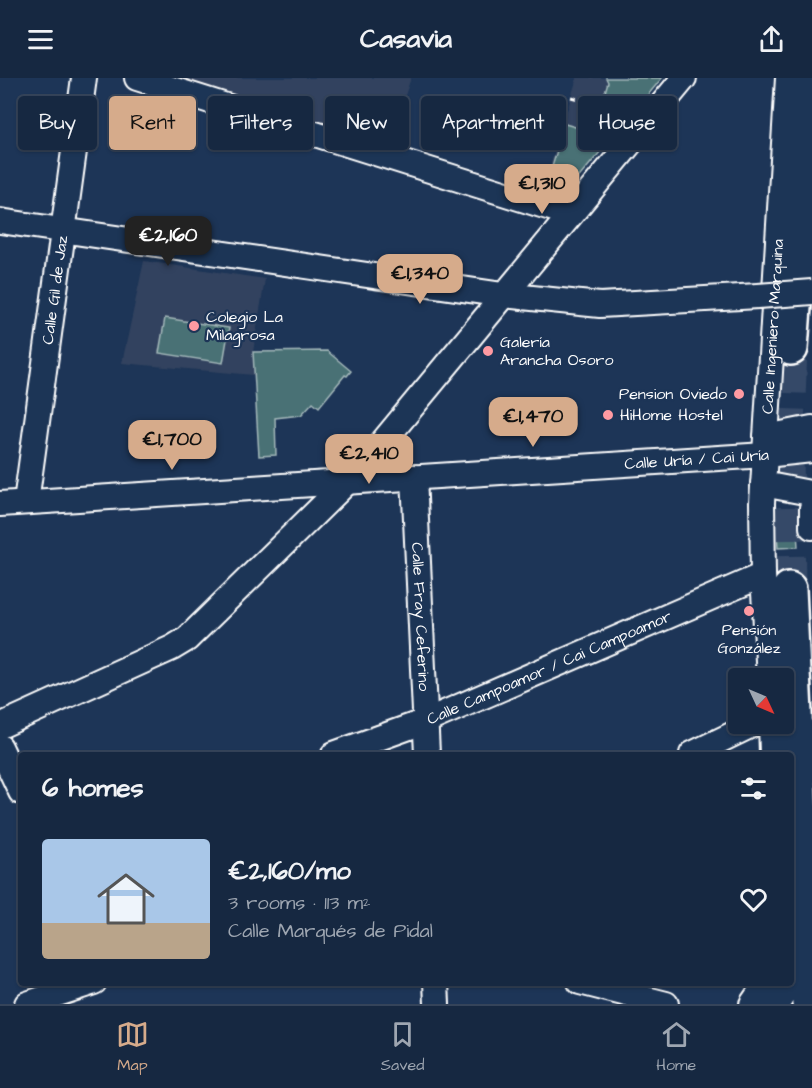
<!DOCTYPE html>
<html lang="en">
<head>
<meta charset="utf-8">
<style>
	:root { --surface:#162841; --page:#1f3048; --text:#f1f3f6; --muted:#9ea6b1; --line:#35445a; --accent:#d6ab8b }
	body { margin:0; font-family:"Architects Daughter",sans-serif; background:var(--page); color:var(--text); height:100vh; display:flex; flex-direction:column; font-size:22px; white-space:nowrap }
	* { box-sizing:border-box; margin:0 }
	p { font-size:20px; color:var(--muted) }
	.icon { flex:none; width:33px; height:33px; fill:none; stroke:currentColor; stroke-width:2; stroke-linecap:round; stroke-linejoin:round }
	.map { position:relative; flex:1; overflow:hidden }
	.panel { position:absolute; left:18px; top:674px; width:776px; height:234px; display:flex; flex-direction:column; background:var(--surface); border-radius:6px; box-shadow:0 2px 4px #0004,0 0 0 2px var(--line) }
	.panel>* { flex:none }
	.top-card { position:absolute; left:18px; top:18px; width:777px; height:54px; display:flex; gap:12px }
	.needle { width:39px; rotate:134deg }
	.controls { position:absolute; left:728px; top:590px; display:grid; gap:12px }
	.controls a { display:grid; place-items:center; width:66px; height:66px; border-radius:6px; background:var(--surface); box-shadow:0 2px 4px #0004,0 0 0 2px var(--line); font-size:30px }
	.price { position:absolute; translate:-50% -51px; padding:0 14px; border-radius:12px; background:var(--accent); color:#111; font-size:20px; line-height:39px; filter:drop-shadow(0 2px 3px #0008) }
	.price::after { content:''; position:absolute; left:50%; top:36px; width:18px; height:14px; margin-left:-9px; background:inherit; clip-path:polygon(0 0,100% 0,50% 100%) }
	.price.current { background:#222; color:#fff }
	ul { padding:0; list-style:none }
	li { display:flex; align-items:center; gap:18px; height:150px; padding:0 24px }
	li+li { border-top:2px solid var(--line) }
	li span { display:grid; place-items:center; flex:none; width:168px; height:120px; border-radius:6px; color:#555 }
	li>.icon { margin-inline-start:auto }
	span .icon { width:72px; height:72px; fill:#fffc; stroke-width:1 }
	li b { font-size:26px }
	h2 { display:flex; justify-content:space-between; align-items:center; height:72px; padding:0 24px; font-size:26px }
	.tag { padding:0 21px; border-radius:6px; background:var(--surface); box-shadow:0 2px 4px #0004,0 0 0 2px var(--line); font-size:21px; line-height:54px }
	.tag.current { background:var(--accent); color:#111 }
	header { display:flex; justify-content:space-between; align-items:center; height:78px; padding:0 24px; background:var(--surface); font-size:27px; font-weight:700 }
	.tab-bar { display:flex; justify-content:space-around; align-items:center; height:84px; border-top:2px solid var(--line); background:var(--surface); font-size:16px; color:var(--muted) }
	.tab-bar a { display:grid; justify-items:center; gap:3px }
	.tab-bar .current { color:var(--accent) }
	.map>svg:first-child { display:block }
	.built { fill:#33435f }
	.green { fill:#497175; stroke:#a4b8ba; stroke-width:1.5 }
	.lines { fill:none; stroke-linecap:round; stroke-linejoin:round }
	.highway-tunnel { stroke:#344968; stroke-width:33; stroke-dasharray:33 16; stroke-linecap:butt }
	.minor-casing { stroke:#fff; stroke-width:28 }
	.highway-casing { stroke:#fff; stroke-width:38 }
	.path { stroke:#fff; stroke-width:3; stroke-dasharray:6 4.5; stroke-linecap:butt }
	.minor { stroke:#1d3557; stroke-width:24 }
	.highway { stroke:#1d3557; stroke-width:33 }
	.minor-bridge-casing { stroke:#fff; stroke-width:28; stroke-linecap:butt }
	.minor-bridge { stroke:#1d3557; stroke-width:24 }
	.poi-dot { fill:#ff9aa2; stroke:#1d3557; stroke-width:2 }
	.labels { text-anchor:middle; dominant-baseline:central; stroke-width:4.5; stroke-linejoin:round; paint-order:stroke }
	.street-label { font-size:16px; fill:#fff; stroke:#1d3557 }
	.poi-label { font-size:16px; fill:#fff; stroke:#1d3557; text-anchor:start }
</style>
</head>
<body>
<header><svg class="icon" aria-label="menu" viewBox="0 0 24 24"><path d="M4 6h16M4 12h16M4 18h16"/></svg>Casavia<svg class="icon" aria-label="share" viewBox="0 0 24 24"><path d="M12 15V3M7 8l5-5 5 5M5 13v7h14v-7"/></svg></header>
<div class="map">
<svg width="812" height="926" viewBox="0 0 812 926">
	<rect width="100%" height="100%" fill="#1d3557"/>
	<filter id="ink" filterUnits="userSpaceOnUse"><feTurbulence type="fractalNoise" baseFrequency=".0167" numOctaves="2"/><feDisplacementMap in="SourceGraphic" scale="12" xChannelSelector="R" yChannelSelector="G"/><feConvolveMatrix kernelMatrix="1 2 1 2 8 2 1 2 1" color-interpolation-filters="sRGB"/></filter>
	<g filter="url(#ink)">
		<path class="built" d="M137 0H411L384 77Z
			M577 0H662L570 110 563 111 545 105Z
			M144 183 265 201 253 274 254 297 122 285Z"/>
		<path class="green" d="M606 0H662L570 110 563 111 545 105 550 89H552L565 46 589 53 594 51 608 4Z
			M165 240 229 250 223 285 159 275Z
			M327 273 351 293 347 298 345 297 319 329 313 324 301 337 275 340 276 377 259 378 253 274Z
			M797 453 798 469 778 470 777 454Z"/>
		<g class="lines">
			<path class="highway-tunnel" d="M789 511 787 372 791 270"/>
			<g class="minor-casing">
				<g id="minor">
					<path d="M137 0 570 136"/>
					<path d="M292 49 299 28"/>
					<path d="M0 143 503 217 600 227 758 218"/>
					<path d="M766 359 812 350"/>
					<path id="s1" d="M414 399 427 676"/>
					<path d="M763 406 810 415"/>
					<path id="s2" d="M26 424 84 0"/>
					<path id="s3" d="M0 426 765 377 812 372"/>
					<path d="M812 430V449"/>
					<path id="s4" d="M769 600 763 497 762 425 788 0"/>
					<path d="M771 645 772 676"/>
					<path d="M0 648 172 570 187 561 349 402 372 377 684 0"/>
					<path d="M0 669 21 714"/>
					<path id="s5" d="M334 676 426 643 763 497"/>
					<path d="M692 676 756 645"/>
					<path d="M436 904 437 926"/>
					<path d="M580 904 666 926"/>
					<path d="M27 926 94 904"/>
					<path d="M752 926 767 904"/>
				</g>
			</g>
			<g class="highway-casing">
				<path id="highway" d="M791 270 811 0
					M789 511 809 926
					M772 926 785 904"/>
			</g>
			<path class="path" d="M571 19 631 36"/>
			<use href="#minor" class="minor"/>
			<use href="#highway" class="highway"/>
			<g class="minor-bridge-casing">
				<path id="minor-bridge" d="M758 218 812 214"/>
			</g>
			<use href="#minor-bridge" class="minor-bridge"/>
		</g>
	</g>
	<g class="poi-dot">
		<circle cx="194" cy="248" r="6"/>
		<circle cx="488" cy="273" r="6"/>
		<circle cx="739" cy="316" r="6"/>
		<circle cx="608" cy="337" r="6"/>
		<circle cx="749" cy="533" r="6"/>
	</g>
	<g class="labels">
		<g class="street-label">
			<text stroke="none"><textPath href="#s2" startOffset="214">Calle Gil de Jaz</textPath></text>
			<text stroke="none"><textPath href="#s4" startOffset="352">Calle Ingeniero Marquina</textPath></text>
			<text stroke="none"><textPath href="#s3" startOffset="698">Calle Uría / Cai Uría</textPath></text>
			<text stroke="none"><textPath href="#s1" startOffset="140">Calle Fray Ceferino</textPath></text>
			<text stroke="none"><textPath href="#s5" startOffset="232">Calle Campoamor / Cai Campoamor</textPath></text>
		</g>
		<g class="poi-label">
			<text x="206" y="239">Colegio La<tspan x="206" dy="18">Milagrosa</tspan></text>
			<text x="500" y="264">Galería<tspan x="500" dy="18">Arancha Osoro</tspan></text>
			<text x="727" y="316" text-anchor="end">Pension Oviedo</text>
			<text x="620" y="337">HiHome Hostel</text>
			<text x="749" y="552" text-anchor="middle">Pensión<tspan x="749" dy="18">González</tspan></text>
		</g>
	</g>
</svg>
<div class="controls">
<a><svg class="needle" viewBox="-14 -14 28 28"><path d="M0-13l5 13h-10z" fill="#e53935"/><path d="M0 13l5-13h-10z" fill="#9ea6b1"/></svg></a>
</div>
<b class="price" style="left:542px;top:137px">€1,310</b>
<b class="price current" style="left:168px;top:189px">€2,160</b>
<b class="price" style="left:420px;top:227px">€1,340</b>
<b class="price" style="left:533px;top:370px">€1,470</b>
<b class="price" style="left:172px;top:393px">€1,700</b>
<b class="price" style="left:369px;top:407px">€2,410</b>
<div class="top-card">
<a class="tag">Buy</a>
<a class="tag current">Rent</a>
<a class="tag">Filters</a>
<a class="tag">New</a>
<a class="tag">Apartment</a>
<a class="tag">House</a>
</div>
<section class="panel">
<h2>6 homes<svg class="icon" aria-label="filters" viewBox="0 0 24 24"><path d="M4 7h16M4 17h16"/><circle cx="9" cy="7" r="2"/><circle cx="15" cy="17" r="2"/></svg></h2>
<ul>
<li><span style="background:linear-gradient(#a9c7e8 70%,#b9a48a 0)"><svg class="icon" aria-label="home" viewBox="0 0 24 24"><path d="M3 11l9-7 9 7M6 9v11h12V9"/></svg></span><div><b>€2,160/mo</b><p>3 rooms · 113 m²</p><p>Calle Marqués de Pidal</p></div><svg class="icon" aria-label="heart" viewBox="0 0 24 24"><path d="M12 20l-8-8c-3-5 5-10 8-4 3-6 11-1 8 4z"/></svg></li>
</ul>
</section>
</div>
<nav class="tab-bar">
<a class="current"><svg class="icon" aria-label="map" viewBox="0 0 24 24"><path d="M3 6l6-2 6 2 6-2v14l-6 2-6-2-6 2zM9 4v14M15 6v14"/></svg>Map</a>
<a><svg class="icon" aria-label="saved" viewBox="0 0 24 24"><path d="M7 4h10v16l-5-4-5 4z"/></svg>Saved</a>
<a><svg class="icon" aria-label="home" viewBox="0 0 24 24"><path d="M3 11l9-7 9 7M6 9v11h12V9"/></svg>Home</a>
</nav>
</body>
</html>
